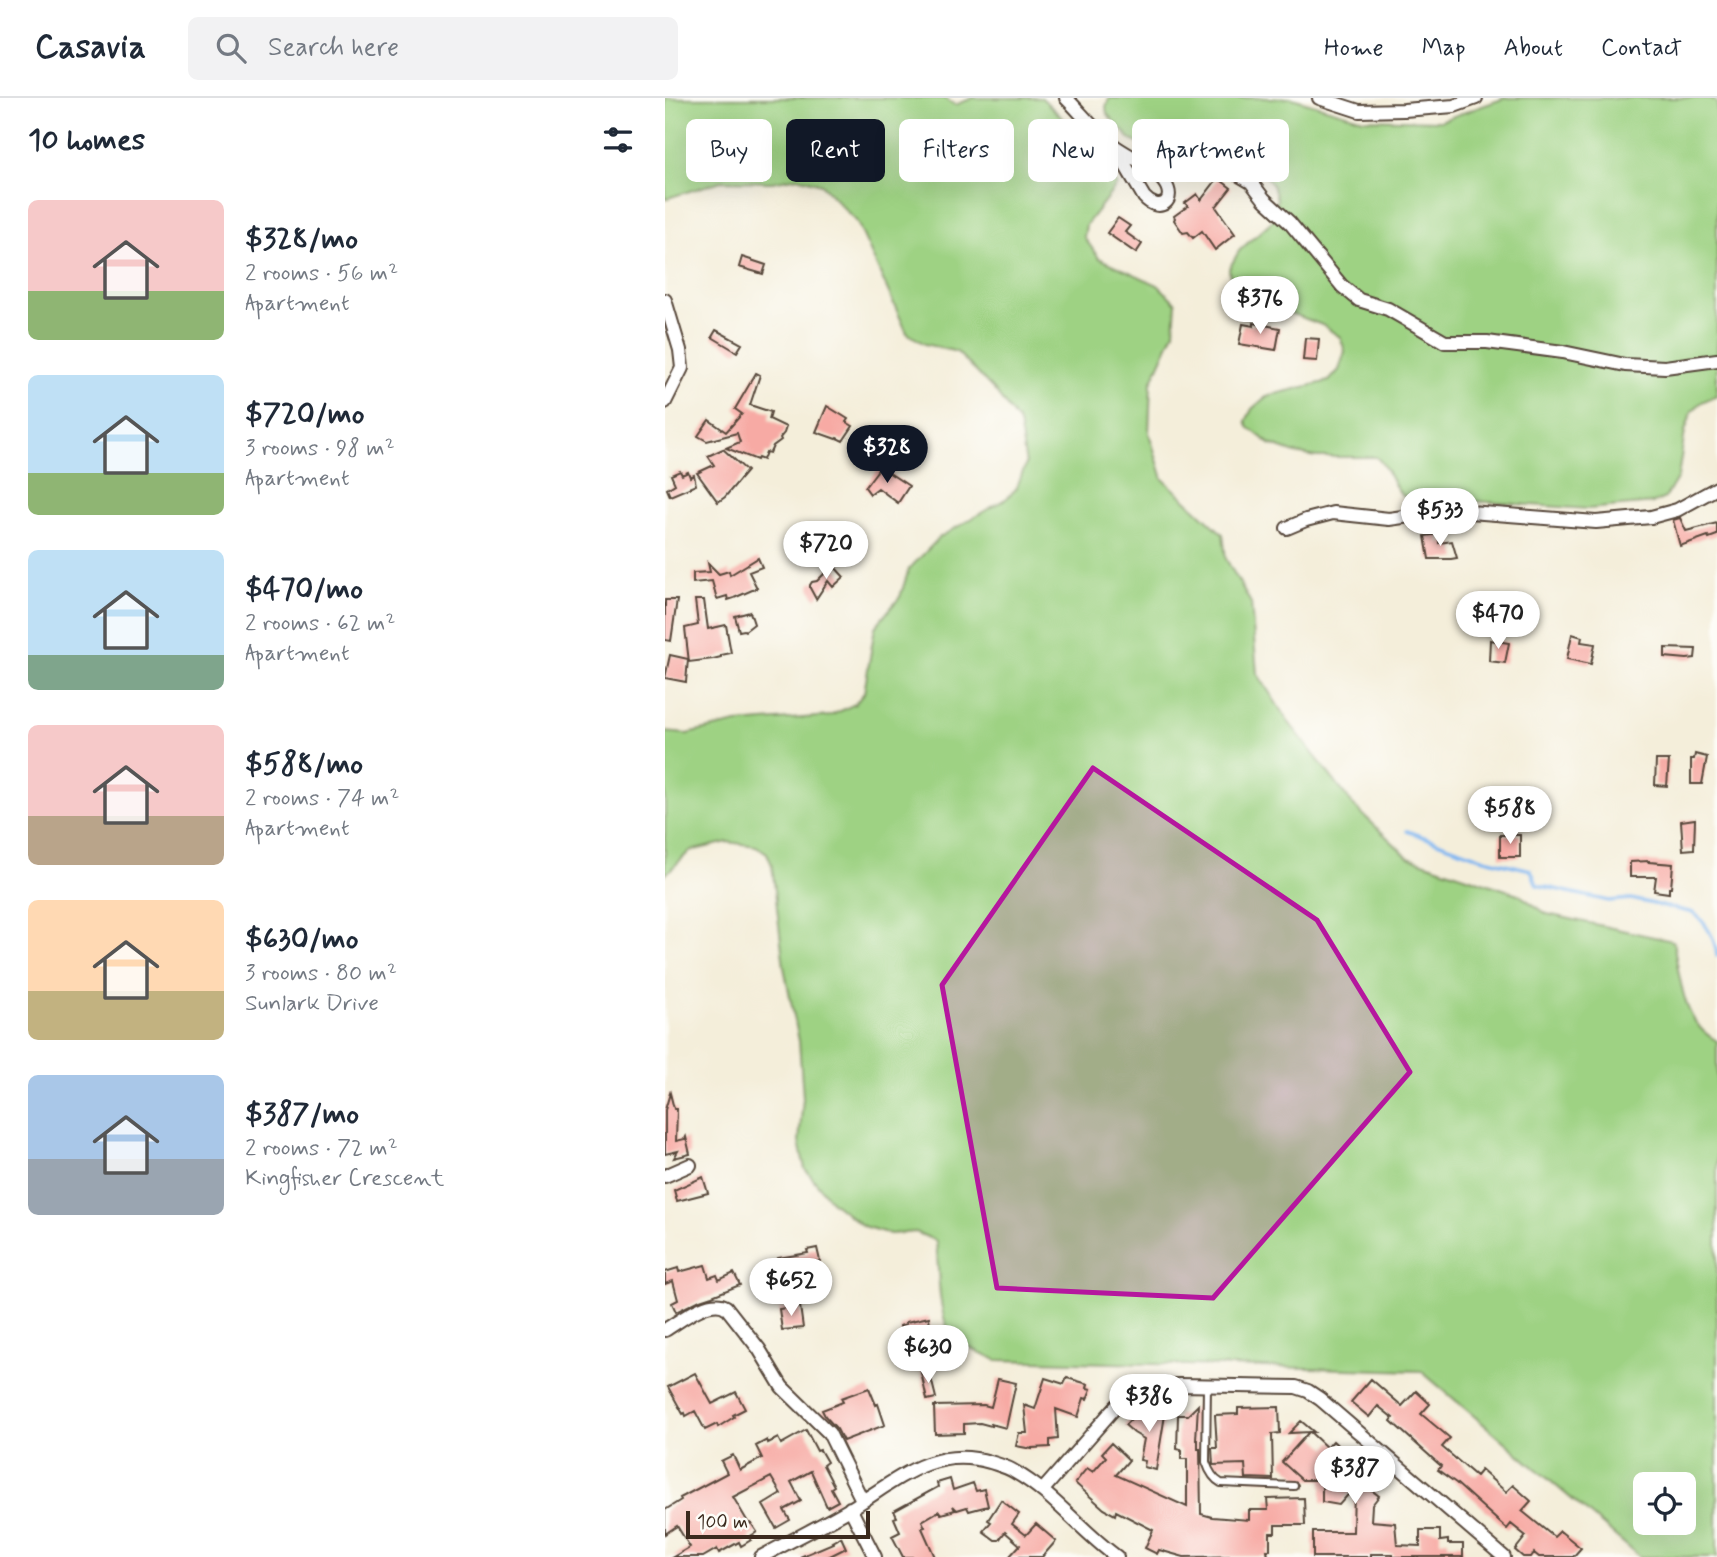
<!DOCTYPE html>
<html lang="en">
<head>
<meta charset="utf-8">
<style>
	:root { --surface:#fff; --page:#f2f2f3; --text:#1f2937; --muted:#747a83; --line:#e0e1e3; --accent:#111827 }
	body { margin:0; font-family:Mynerve,sans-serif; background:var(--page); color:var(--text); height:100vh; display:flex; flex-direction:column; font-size:26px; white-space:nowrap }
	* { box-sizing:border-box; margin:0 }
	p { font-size:23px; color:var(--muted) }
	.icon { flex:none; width:38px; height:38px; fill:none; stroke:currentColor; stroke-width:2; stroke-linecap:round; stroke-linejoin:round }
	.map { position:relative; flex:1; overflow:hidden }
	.details { display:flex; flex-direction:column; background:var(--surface); width:665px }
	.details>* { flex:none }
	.top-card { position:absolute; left:21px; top:21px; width:665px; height:63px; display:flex; gap:14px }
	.fabs { position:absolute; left:968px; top:1374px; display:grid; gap:14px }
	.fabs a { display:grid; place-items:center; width:63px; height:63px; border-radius:10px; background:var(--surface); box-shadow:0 7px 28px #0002; font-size:35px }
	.scale { position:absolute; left:21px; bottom:18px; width:184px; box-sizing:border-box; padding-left:7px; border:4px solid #3b2a1e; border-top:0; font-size:19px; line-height:24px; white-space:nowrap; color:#3b2a1e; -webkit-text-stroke:5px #fdfcf7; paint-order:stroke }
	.price { position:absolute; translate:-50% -60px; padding:0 16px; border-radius:24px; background:#fff; color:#222; font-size:23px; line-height:46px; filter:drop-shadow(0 2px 4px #0008) }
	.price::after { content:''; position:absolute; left:50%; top:42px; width:21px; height:16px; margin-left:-10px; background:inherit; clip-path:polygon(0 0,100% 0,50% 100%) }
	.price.active { background:var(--accent); color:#fff }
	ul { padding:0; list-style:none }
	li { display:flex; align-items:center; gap:21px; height:175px; padding:0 28px }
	li span { display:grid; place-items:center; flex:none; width:196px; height:140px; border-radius:10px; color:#555 }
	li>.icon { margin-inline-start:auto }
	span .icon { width:84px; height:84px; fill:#fffc; stroke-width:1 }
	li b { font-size:30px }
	h2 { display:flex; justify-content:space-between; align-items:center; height:84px; padding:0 28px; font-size:30px }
	.tag { padding:0 24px; border-radius:10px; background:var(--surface); box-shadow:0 7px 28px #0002; font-size:24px; line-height:63px }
	.tag.active { background:var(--accent); color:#fff }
	header { display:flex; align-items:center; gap:42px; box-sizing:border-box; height:98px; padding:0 35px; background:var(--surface); border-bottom:2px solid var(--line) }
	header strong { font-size:33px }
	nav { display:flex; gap:38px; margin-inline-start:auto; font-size:24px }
	.search { width:490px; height:63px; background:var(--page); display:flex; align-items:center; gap:18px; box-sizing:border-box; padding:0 24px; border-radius:10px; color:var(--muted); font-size:26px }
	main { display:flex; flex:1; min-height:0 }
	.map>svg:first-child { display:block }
	.green { fill:#9ed283; stroke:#6c7e50; stroke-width:2; fill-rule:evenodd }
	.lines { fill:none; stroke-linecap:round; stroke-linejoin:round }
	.stream { stroke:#81b7f0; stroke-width:3.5 }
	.building { fill:#f7aaa4 }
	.service-casing { stroke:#57473a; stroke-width:10 }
	.minor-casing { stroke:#57473a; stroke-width:16 }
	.service { stroke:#fff; stroke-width:6 }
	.minor { stroke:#fff; stroke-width:12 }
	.marked { fill:#b5179e; fill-opacity:0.2; stroke:#b5179e; stroke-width:5; stroke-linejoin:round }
</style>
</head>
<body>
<header>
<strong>Casavia</strong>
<div class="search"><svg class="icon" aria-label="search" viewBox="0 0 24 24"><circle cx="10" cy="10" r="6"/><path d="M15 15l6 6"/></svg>Search here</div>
<nav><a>Home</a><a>Map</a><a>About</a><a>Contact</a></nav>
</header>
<main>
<section class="details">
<h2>10 homes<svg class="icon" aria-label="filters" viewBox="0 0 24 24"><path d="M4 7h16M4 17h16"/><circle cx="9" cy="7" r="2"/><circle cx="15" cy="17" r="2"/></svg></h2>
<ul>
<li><span style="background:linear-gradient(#f6c9c9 65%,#8fb573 0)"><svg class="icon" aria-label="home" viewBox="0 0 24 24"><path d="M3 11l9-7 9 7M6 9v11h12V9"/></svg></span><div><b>$328/mo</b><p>2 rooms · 56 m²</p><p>Apartment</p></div></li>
<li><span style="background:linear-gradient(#bfe0f5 70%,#8fb573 0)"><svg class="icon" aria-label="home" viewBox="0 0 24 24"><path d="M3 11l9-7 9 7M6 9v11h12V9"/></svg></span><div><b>$720/mo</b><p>3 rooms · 98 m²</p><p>Apartment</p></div></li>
<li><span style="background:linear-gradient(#bfe0f5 75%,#7fa58c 0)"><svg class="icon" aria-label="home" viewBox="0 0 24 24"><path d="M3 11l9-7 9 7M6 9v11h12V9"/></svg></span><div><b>$470/mo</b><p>2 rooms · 62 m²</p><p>Apartment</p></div></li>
<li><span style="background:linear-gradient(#f6c9c9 65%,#b9a48a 0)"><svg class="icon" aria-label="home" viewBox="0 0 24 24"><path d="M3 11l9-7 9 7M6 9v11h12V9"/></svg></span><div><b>$588/mo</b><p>2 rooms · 74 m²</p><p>Apartment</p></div></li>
<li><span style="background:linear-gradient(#ffd9b3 65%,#c2b280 0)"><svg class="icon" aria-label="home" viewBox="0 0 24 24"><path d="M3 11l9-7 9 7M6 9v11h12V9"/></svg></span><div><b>$630/mo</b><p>3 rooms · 80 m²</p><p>Sunlark Drive</p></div></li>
<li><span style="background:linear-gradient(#a9c7e8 60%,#9aa5b1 0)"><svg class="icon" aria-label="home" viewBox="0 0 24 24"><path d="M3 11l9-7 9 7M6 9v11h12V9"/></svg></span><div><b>$387/mo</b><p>2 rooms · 72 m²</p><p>Kingfisher Crescent</p></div></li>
</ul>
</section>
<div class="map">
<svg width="1052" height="1459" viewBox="0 0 1052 1459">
	<rect width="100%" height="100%" fill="#fdfcf7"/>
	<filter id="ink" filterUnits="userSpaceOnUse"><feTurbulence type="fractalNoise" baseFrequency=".0143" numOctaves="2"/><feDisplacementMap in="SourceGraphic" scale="14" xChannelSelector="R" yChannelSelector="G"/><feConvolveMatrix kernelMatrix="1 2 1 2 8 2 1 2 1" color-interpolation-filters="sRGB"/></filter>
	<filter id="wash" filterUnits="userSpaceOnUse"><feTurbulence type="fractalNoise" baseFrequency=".00686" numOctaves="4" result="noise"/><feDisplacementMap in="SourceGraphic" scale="28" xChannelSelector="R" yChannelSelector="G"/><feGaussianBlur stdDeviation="1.57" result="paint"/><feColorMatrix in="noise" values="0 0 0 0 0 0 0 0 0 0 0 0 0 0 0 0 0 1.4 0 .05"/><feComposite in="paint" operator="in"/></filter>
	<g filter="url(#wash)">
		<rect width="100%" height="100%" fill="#f4eeda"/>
		<path class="green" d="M0 0H279L290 7 308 0H377L435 57 452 87 421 127 419 139 434 160 493 187 511 205 509 234 486 285 484 335 498 381 558 436 561 461 586 505 592 575 622 622 689 708 743 759 853 796 882 816 1008 843C1012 864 1017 903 1028 920 1033 929 1043 938 1052 943V1459H975L756 1273 332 1262C318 1255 294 1248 285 1234 272 1213 274 1168 271 1143L251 1134 225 1136 198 1128 166 1103 140 1071 134 1044 138 1000 134 943 119 869 107 767 102 755 91 748 63 744 25 753 0 777V634L22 636 72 625 165 618 190 606 199 595 210 529 235 499 244 471 275 439 342 400 351 391 361 366 354 325 329 292 292 254 260 246 242 235 192 124 156 86 133 79 107 84 56 83 0 101ZM1018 1386V1424H980V1386Z
			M444 0H627L698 21 775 23 840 0H1046L1052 5V297L1037 304 1027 313 1020 333 1013 379 1000 400 988 405 923 411 738 398C726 387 724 369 711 359H651L630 355 605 346 583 329 581 323 587 311 602 298 664 283 674 272 680 253 675 239 657 227 596 204 579 193 565 178 564 171 574 153 608 122 612 101 608 88 595 71 579 63 546 56H494L466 42 442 16 441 9Z"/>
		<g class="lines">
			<path class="stream" d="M742 733 820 761 866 772 872 787 944 803 966 801 1029 815C1043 827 1050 840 1052 858"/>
		</g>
		<g id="blocks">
			<path class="building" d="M553 80 566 90 551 109 570 136 550 152 537 133 528 140 523 134 518 135 509 122 510 120 509 118 523 108 520 105 532 96 536 102Z
				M453 120 465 128 460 134 477 146 471 155 442 135Z
				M77 159 101 167 98 176 74 169Z
				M589 225 615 230 611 252 574 246 578 226 589 228Z
				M51 232 77 246 72 254 47 239Z
				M640 240 654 241 652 263 638 262Z
				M91 275 95 277 85 307 106 314 104 321 121 329 119 335 115 340 116 342 108 348 105 355 101 354 98 362 93 360 92 362 61 350 75 344 72 335 42 343 33 338 44 322 61 334 77 316 70 311Z
				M162 308 183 321 181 324 188 328 178 343 172 340 171 341 151 334Z
				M58 351 82 373 60 399 53 404 32 375 49 367 43 358Z
				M215 369 244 388 233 405 213 390 205 396 200 389Z
				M15 373 17 377 23 374 25 379 29 377 31 387 5 398 2 391 10 386 6 377Z
				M1015 420 1021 433 1052 425V437L1044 440 1043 438 1015 448 1008 422Z
				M774 436V445L787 443 792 460 786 461H764L760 438Z
				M93 460 97 469 84 474 92 490 69 500 63 502 62 498 52 501 47 483 28 485V475L45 474 43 465 54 476 64 473 65 477Z
				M168 467 179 479 168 489 163 483 151 501 145 490V487L147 484 152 483Z
				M0 502H12L6 543 0 542Z
				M30 502H39L43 531 61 527 66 555 56 557V559L48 561 24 564 20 530 33 527Z
				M85 514 89 526 80 533 79 532 74 533 70 518Z
				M907 536 917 539 916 544 930 546 926 566 902 561Z
				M825 542 844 545 840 565 824 563Z
				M1000 550 1031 551 1030 560 1022 561 1000 559Z
				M5 557 23 561 21 584 0 580Z
				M1030 656 1042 659 1037 686H1026V661H1029Z
				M991 662H1004L1002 688 990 687Z
				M1030 721 1029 751 1018 752 1016 723Z
				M835 737H855V759H835Z
				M984 763V764L1008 766 1006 790H1004V795L989 793 991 779H965V764Z
				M5 995 9 1011H12L11 1043 20 1041 21 1039 25 1056 9 1060 13 1053 0 1056V1012Z
				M38 1079 43 1095 12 1103 9 1092Z
				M152 1150 155 1163 115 1172 113 1160 143 1155 142 1152Z
				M40 1167 44 1180 52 1177 54 1182 69 1175 75 1187 47 1198 35 1202 11 1214 7 1205 13 1202 8 1183 0 1186V1174L13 1170 14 1174Z
				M135 1208 138 1230 117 1232 114 1211Z
				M264 1219 265 1228 259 1230 260 1233 237 1238 235 1228 241 1226V1224Z
				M264 1272 271 1300 262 1302 256 1274Z
				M30 1275 47 1306 71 1294 80 1311 68 1317 69 1319 53 1329 52 1326 40 1332 30 1313 21 1318 20 1315 18 1316 3 1289Z
				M380 1280 399 1286 402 1280 423 1286 422 1290 426 1291 422 1301 419 1300 413 1319 391 1311 393 1341 385 1342V1349L367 1350V1351L351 1348 354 1335H362L359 1307 370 1311Z
				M333 1281 351 1285 341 1330 326 1326V1328L315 1325 299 1326V1335L270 1336 269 1308 319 1307 326 1309Z
				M706 1281 737 1308 751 1293 765 1306 756 1316 785 1340 777 1349 811 1378 816 1372 841 1394 848 1387 866 1403 857 1413 889 1439 895 1433 916 1450 908 1459H874L869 1455 866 1459H858L850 1452 861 1438 846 1426 842 1431 791 1385 773 1372 776 1368 726 1323 728 1320 713 1308 704 1319 686 1304Z
				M204 1290 211 1307 213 1306 220 1327 178 1343 172 1331 160 1318 157 1312 178 1304 176 1300Z
				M533 1307 531 1342H533V1351H535L536 1416 547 1419 584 1422V1412H603L602 1401 639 1400 640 1427H610V1435H605V1452H602L603 1458 519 1459 494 1452 492 1456 480 1450 488 1432 451 1413 450 1417 439 1411 410 1385 422 1370 428 1374 441 1359 437 1355 446 1345 464 1362 451 1377 522 1409V1361H516V1352L512 1351 513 1317H523Z
				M614 1309 615 1335 607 1336 608 1381 581 1380 580 1366 548 1367 547 1350H552L550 1317 573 1316V1310Z
				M485 1311 500 1314V1317L491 1372 479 1369 480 1363 475 1362 479 1341 469 1335 460 1327 474 1313 484 1314Z
				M636 1323 649 1334H645L662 1350 668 1343 678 1352 676 1354 691 1366 692 1365 708 1378 700 1387 714 1398 707 1407 706 1423 730 1425 732 1447 755 1448V1432H775V1443L783 1442V1446H798V1459H728V1456H706V1459H648V1434H688L689 1390 674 1407 657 1404V1382H637L617 1364 644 1334 624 1335Z
				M141 1332 152 1353 155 1352 162 1364 158 1367 169 1388 166 1390 173 1403 162 1409 146 1373 126 1384 136 1403 119 1412 125 1422 111 1430 98 1407 116 1396 106 1379 68 1399 84 1426 86 1425 92 1434 84 1439 86 1442 76 1448 74 1444 54 1455 52 1451 38 1459H8L25 1449 12 1428 0 1436V1412L16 1402 15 1400 62 1375 56 1363 68 1357 75 1372 97 1360 91 1348 102 1342 103 1345 113 1340 116 1346Z
				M285 1381 288 1392 308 1385 311 1393 319 1391 323 1408 304 1413 302 1409 292 1412 288 1408 290 1412 276 1416 274 1413 257 1423 260 1429 257 1430 270 1459H238L227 1438 235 1434 229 1420 232 1419 229 1413 273 1389 272 1385Z
				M336 1402 354 1416 347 1426 361 1437 371 1426 391 1443 377 1459H344L355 1447 340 1434 334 1442H330L318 1433 326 1424 323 1422Z
				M176 1439 181 1450 163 1459H135L168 1445 167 1444Z"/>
		</g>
	</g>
	<g filter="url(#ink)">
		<use href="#blocks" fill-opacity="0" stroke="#57473a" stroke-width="2"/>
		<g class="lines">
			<g class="service-casing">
				<path id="service" d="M542 1287 541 1364C544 1373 548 1381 556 1385L629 1388"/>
			</g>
			<g class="minor-casing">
				<path id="minor" d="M401 0C417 16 432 36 451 49 467 60 487 68 499 84 513 103 494 116 479 99L449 48
					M654 0 694 13 739 12 789 8 811 0
					M488 73 521 69 542 68 569 74 586 84 599 101 625 125 677 188 694 202 723 211 780 244H822L898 254 960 267 1000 269 1052 262
					M0 202 15 252 17 270 0 304
					M622 430 641 422 668 415 724 421 773 414H805L931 424 986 419 1012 412 1052 390
					M0 1078 25 1067
					M0 1232C15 1223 44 1199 61 1209L94 1251 117 1289 164 1335 197 1402
					M377 1393 447 1313 462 1297 474 1291 487 1288 514 1287 631 1289 643 1293 655 1301 839 1459
					M185 1410 210 1459
					M96 1459C125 1443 156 1428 185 1411 231 1383 268 1347 325 1364 334 1367 343 1369 350 1374 389 1396 416 1433 452 1459"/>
			</g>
			<use href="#service" class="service"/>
			<use href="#minor" class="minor"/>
		</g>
	</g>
	<path class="marked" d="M428 670 652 822 745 974 548 1200 332 1190 277 887Z"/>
</svg>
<div class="fabs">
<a><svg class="icon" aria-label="locate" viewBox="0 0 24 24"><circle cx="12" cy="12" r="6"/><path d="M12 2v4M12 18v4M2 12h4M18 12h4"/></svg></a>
</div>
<div class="scale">100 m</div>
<b class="price" style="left:595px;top:238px">$376</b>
<b class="price active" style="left:222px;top:387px">$328</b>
<b class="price" style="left:775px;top:450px">$533</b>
<b class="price" style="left:161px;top:483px">$720</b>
<b class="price" style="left:833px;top:553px">$470</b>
<b class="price" style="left:845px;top:748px">$588</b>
<b class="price" style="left:126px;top:1220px">$652</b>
<b class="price" style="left:263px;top:1287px">$630</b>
<b class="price" style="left:484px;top:1336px">$386</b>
<b class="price" style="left:690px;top:1408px">$387</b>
<div class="top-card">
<a class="tag">Buy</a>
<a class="tag active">Rent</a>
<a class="tag">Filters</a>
<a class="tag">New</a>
<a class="tag">Apartment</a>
</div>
</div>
</main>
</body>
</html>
